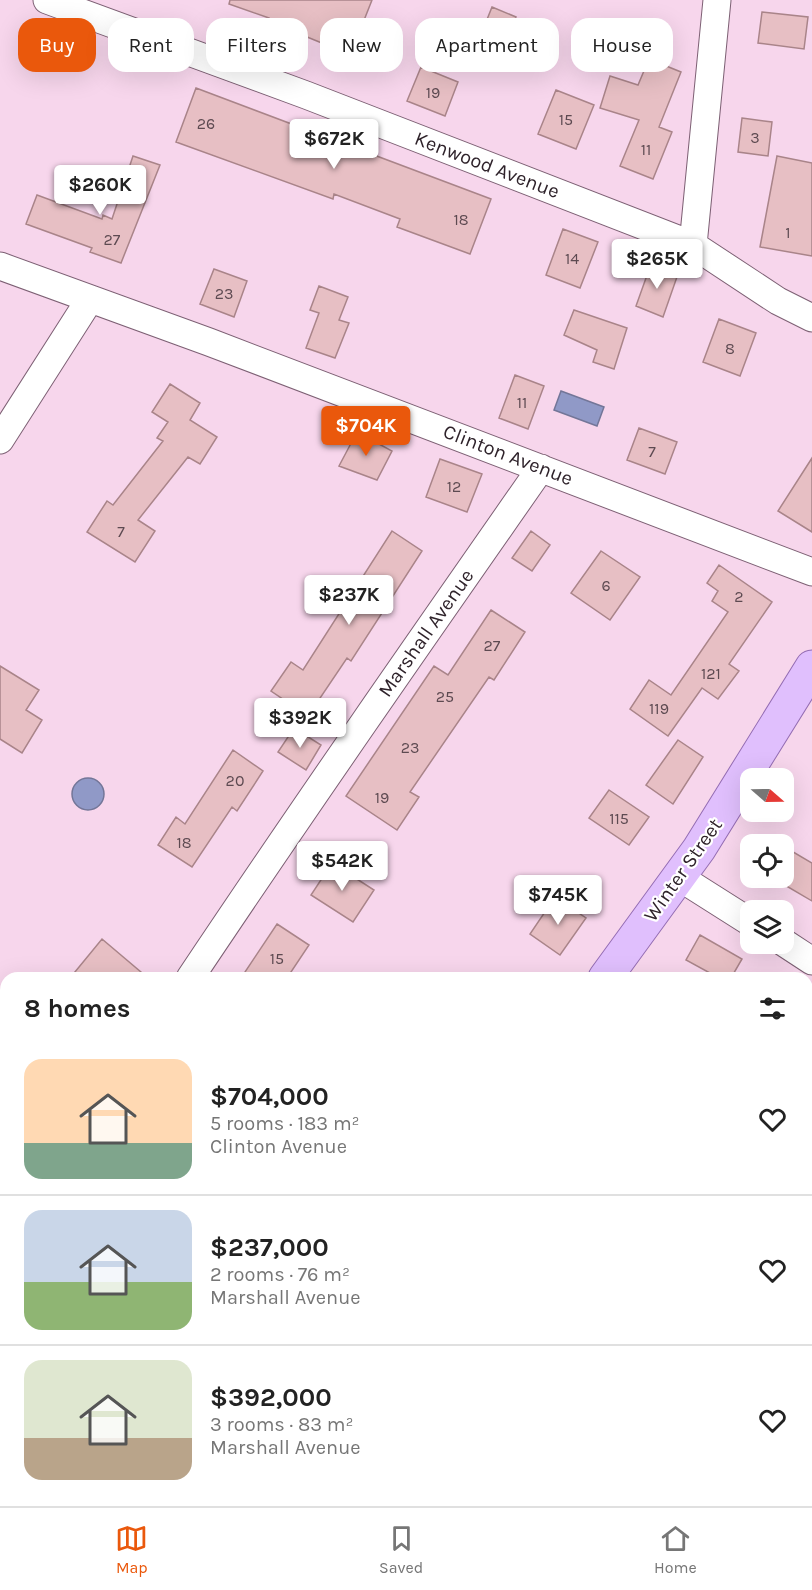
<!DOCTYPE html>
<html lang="en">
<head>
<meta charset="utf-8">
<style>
	:root { --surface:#fff; --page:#f2f2f2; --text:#222; --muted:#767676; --line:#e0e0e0; --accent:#ea580c }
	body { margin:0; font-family:Karla,sans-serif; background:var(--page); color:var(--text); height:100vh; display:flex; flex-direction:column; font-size:22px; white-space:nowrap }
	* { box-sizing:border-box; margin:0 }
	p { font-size:20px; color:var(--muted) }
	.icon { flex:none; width:33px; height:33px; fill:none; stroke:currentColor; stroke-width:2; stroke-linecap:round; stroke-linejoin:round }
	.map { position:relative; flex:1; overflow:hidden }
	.panel { position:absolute; left:0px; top:972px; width:813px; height:534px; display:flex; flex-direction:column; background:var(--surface); border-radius:18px 18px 0 0; box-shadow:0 6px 24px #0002 }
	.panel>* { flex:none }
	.banner { position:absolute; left:18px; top:18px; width:777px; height:54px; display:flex; gap:12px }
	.needle { width:39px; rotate:110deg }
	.tools { position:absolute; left:740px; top:768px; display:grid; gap:12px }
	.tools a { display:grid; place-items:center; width:54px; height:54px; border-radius:12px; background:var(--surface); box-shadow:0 6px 24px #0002; font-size:30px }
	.price { position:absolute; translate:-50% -51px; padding:0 14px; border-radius:6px; background:#fff; color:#222; font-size:20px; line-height:39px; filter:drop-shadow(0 2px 3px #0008) }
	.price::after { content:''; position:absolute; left:50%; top:36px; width:18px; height:14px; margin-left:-9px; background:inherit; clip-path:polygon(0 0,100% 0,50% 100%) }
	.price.current { background:var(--accent); color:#fff }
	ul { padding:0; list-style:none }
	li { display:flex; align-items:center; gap:18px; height:150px; padding:0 24px }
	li+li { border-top:2px solid var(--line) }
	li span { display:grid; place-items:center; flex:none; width:168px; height:120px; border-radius:18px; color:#555 }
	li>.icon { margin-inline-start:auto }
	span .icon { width:72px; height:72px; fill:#fffc; stroke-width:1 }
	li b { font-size:26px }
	h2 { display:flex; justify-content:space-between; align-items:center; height:72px; padding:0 24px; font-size:26px }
	.pill { padding:0 21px; border-radius:18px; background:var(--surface); box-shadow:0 6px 24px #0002; font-size:21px; line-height:54px }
	.pill.current { background:var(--accent); color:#fff }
	.menu { display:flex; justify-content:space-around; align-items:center; height:84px; border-top:2px solid var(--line); background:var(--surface); font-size:16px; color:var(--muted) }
	.menu a { display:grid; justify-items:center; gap:3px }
	.menu .current { color:var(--accent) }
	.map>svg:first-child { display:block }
	.water { fill:#9099c7; stroke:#737698; stroke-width:1.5 }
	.building { fill:#e7bfc4; stroke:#a98489; stroke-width:1.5 }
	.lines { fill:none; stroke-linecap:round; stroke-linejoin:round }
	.minor-casing { stroke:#7d6074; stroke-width:29 }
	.primary-casing { stroke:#946db3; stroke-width:35 }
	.minor { stroke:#fff; stroke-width:27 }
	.primary { stroke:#e0bffd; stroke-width:33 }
	.labels { text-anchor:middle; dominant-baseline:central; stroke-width:4.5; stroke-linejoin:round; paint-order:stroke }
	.number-label { font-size:16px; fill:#5d4a51 }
	.street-label { font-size:20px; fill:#2f232b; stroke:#fff }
</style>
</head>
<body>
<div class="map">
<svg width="812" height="1506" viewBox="0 0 812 1506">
	<rect width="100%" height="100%" fill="#f7d6ec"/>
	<path class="water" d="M561 391 604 407 597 426 554 410Z
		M72 794a16 16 0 1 1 32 0a16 16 0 1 1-32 0Z"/>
	<path class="building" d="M230 0H372L357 38 341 32 334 48 268 21 269 18 229 4Z
		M492 7 516 17 504 47 480 37Z
		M762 12 808 17 804 49 758 43Z
		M649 59 681 72 659 127 672 132 653 179 620 166 639 120 600 108 610 76 638 85Z
		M421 67 458 82 445 116 407 101Z
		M196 88 491 199 470 254 397 227 400 219 334 194 333 199 176 142Z
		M556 90 594 105 576 149 538 134Z
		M742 118 772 122 768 156 738 152Z
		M133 156 160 165 121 263 90 252 92 248 26 224 37 195 102 219 103 215 112 219Z
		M777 156 812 163V256L760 247Z
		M563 229 598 242 580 288 546 275Z
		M651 264 678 274 663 317 636 306Z
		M214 269 247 281 234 317 200 304Z
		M319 286 348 297 339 320 349 323 335 358 306 348 319 313 310 310Z
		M574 310 627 328 614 369 593 362 597 350 564 335Z
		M719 319 756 333 740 376 703 362Z
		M515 375 544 386 528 429 499 418Z
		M170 384 200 403 190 420 217 437 200 464 188 457 138 520 155 531 135 562 87 532 107 501 113 505 163 441 157 438 168 422 152 412Z
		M639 428 677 442 665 474 627 460Z
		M357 432 392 451 377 480 339 466Z
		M812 458V532L778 511Z
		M440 459 482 474 467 512 426 497Z
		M392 531 422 551 351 661 347 658 308 716 271 691 291 662 303 670Z
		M531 531 550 545 532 571 512 558Z
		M601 551 640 577 610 620 571 593Z
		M719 565 772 602 729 664 739 671 718 699 702 688 668 736 630 709 649 680 671 695 728 612 712 601 718 591 707 583Z
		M491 610 525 632 494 680 489 677 410 792 419 797 397 830 346 796 434 666 448 675Z
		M0 666 39 690 26 710 42 720 22 753 0 739Z
		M294 728 321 745 306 770 278 752Z
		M678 740 703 757 673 804 646 785Z
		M233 750 263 771 237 811 232 807 192 867 158 845 176 817 185 824Z
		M609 790 649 817 629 845 589 818Z
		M783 846 812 863V901L783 884Z
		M332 863 374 890 353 922 311 895Z
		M555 897 586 918 560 955 530 934Z
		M277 924 309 945 287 978H241Z
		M700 935 742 959 731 978H719L686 960Z
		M102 939 148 978H70Z"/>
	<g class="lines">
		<g class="minor-casing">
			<path id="minor" d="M47 0 306 95 693 245 778 301 812 318
				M693 245 717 0
				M0 266 209 342 812 572
				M0 440 90 299
				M679 877 750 922
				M783 942 812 961
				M190 978C305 806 423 637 541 468
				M807 1230 812 1225
				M807 1324 812 1329
				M0 1373 6 1379
				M628 1500 635 1506
				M530 1506 536 1500"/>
		</g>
		<g class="primary-casing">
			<path id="primary" d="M605 978 699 849 812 667
				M77 1506 83 1500"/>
		</g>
		<use href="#minor" class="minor"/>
		<use href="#primary" class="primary"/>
	</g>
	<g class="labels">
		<g class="number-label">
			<text x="433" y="92">19</text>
			<text x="566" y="119">15</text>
			<text x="206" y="123">26</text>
			<text x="755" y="137">3</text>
			<text x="646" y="149">11</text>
			<text x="461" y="219">18</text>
			<text x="788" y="232">1</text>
			<text x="112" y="239">27</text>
			<text x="572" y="258">14</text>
			<text x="224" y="293">23</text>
			<text x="730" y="348">8</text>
			<text x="522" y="402">11</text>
			<text x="652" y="451">7</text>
			<text x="454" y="486">12</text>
			<text x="121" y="531">7</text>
			<text x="606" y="585">6</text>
			<text x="739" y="596">2</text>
			<text x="492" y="645">27</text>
			<text x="711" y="673">121</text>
			<text x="445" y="696">25</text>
			<text x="659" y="708">119</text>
			<text x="410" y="747">23</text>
			<text x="235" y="780">20</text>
			<text x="382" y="797">19</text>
			<text x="619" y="818">115</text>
			<text x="184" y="842">18</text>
			<text x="277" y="958">15</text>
		</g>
		<g class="street-label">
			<text transform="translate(487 165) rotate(21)">Kenwood Avenue</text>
			<text transform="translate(508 455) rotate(21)">Clinton Avenue</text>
			<text transform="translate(426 633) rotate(-55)">Marshall Avenue</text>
			<text transform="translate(683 870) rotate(-55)">Winter Street</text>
		</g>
	</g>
</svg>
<div class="tools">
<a><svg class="needle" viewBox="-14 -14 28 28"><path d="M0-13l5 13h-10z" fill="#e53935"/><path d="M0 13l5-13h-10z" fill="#767676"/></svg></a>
<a><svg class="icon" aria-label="locate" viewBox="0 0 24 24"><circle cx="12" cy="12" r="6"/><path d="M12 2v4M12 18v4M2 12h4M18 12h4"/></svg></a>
<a><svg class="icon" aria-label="layers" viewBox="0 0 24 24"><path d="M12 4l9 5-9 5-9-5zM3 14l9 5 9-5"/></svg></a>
</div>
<b class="price" style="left:334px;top:170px">$672K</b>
<b class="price" style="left:100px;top:216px">$260K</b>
<b class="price" style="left:657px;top:290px">$265K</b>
<b class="price current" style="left:366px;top:457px">$704K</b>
<b class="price" style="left:349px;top:626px">$237K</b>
<b class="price" style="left:300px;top:749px">$392K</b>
<b class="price" style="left:342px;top:892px">$542K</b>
<b class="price" style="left:558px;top:926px">$745K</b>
<div class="banner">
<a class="pill current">Buy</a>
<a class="pill">Rent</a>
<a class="pill">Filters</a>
<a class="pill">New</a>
<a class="pill">Apartment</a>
<a class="pill">House</a>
</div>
<section class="panel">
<h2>8 homes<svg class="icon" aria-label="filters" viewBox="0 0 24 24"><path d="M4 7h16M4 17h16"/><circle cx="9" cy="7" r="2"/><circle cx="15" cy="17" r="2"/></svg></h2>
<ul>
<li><span style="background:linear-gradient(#ffd9b3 70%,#7fa58c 0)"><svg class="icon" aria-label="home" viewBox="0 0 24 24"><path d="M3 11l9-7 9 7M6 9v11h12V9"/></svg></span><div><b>$704,000</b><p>5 rooms · 183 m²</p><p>Clinton Avenue</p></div><svg class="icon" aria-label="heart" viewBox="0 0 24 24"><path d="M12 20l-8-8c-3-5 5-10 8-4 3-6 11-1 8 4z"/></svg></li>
<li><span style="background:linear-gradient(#c9d6e8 60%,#8fb573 0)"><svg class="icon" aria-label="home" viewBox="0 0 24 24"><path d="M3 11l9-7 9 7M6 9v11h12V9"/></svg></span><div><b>$237,000</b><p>2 rooms · 76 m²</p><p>Marshall Avenue</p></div><svg class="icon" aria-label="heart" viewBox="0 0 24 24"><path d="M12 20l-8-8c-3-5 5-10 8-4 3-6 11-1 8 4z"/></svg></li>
<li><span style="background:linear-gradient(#dfe7d0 65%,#b9a48a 0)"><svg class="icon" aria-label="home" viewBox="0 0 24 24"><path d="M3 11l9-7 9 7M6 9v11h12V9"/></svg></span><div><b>$392,000</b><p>3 rooms · 83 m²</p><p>Marshall Avenue</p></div><svg class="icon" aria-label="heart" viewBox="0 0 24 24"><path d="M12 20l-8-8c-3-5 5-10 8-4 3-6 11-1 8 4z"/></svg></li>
</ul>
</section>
</div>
<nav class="menu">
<a class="current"><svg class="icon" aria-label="map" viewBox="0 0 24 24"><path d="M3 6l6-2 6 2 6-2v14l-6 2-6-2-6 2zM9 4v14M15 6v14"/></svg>Map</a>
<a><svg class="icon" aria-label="saved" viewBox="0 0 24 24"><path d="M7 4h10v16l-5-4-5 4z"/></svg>Saved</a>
<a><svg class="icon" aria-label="home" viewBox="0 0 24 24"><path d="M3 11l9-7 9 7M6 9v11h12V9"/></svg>Home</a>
</nav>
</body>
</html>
